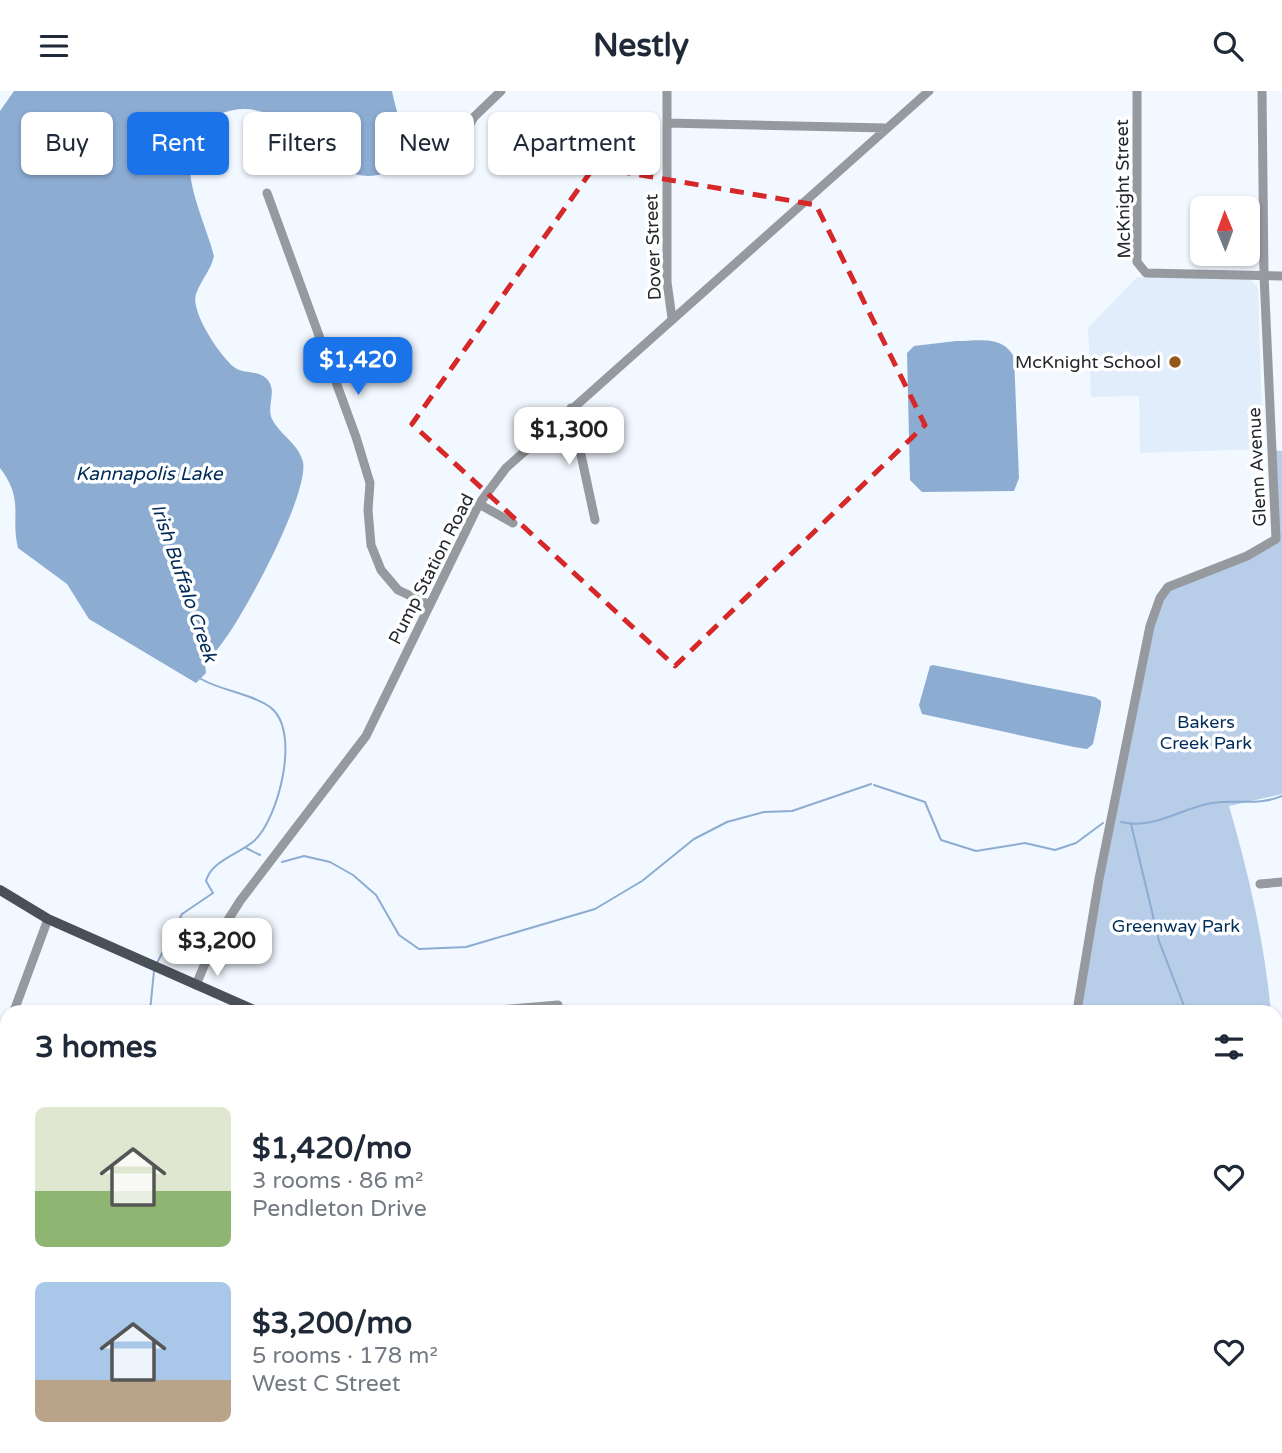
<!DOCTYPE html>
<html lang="en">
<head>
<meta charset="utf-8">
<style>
	:root { --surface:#fff; --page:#f6f6f7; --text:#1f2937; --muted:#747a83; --accent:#1a73e8 }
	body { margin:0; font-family:"Varela Round",sans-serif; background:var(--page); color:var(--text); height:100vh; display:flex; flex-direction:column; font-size:26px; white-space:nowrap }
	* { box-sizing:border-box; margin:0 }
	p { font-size:23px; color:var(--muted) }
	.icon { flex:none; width:38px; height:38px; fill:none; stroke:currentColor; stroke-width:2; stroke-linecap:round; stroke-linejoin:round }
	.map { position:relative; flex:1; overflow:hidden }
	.sheet { position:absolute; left:0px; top:914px; width:1283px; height:450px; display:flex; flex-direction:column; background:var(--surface); border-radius:21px 21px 0 0; box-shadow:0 2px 5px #0004 }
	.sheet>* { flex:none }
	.hud { position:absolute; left:21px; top:21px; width:700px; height:63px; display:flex; gap:14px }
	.needle { width:46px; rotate:359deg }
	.controls { position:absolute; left:1190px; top:105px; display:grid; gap:14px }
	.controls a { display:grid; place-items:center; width:70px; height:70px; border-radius:10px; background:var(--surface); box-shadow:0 2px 5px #0004; font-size:35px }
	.price { position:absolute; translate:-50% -60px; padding:0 16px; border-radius:14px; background:#fff; color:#222; font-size:23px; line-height:46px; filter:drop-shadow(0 2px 4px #0008) }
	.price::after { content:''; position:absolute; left:50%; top:42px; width:21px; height:16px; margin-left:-10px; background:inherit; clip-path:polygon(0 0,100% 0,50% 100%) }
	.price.active { background:var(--accent); color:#fff }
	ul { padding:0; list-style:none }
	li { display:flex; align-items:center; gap:21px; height:175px; padding:0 35px }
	li span { display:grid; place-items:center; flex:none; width:196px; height:140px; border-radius:10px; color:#555 }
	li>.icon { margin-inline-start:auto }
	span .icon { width:84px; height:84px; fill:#fffc; stroke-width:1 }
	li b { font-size:30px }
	h2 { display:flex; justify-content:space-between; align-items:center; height:84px; padding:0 35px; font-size:30px }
	.tag { padding:0 24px; border-radius:10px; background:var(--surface); box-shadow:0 2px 5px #0004; font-size:24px; line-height:63px }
	.tag.active { background:var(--accent); color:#fff }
	header { display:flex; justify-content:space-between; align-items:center; height:91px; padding:0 35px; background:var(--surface); font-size:32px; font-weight:700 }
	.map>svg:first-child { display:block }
	.built { fill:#e2edfc }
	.green { fill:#b7cde8 }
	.water { fill:#8dacd2 }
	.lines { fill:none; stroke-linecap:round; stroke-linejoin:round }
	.stream { stroke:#8dacd2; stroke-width:2 }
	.minor { stroke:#969a9f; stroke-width:9 }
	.major { stroke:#495058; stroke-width:10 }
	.marked { fill:none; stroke:#d62828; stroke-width:5; stroke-dasharray:14 9; stroke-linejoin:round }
	.poi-dot { fill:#94571a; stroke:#fff; stroke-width:2.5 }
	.labels { text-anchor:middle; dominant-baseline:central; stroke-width:7; stroke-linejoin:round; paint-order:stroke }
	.street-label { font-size:18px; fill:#24272b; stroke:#fff }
	.poi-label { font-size:18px; fill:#24272b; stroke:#fff; text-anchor:end }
	.park-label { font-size:18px; fill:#002d5a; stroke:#fff }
	.water-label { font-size:19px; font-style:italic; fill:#002a58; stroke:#fff }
</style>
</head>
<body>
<header><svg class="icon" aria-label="menu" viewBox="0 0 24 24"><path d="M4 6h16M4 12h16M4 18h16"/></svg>Nestly<svg class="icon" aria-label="search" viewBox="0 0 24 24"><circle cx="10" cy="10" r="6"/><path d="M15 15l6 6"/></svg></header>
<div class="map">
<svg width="1282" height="1362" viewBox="0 0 1282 1362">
	<rect width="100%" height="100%" fill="#f2f8ff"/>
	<path class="built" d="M1137 186 1250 188 1258 197 1263 358 1140 362 1139 305 1091 306 1088 237Z"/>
	<path class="green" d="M1272 359 1282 360V703L1229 715C1249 783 1264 850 1271 920H1077L1150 535 1168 496 1276 448Z
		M1276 967 1282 993V1083L1276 1072Z"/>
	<path class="water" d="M14 0H392C397 26 418 73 378 84 367 86 356 85 347 79 308 55 271 0 218 24 163 55 203 121 214 165 211 179 201 189 196 203 190 220 220 265 234 276 244 284 257 278 267 288 278 300 266 314 272 328 280 344 299 353 303 371 309 403 246 520 225 548 219 557 212 564 205 573L206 582 196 592 89 528 67 493 18 457C10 424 25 410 0 377V20Z
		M956 250C978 250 1003 244 1014 266L1019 387 1014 400 922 401 910 389 907 262 914 255Z
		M933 574 1095 606 1101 610V615L1093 653 1087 658 1074 656 922 623 919 614 930 575Z"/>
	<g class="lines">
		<path class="stream" d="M874 694 925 711 941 749 976 760 1025 752 1055 759 1076 752 1103 732
			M1121 731C1154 739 1181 717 1212 712 1236 708 1259 715 1282 705
			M1131 733 1159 850 1186 920
			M246 757 260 764
			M282 771 304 765 330 771 353 784 376 804 399 844 419 858 466 856 595 818 642 790 694 748 727 731 764 721 792 720 871 693
			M157 872 182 823 213 802 206 790C211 770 239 763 254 750 278 729 302 639 270 616 250 602 222 600 201 588
			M150 920 154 880
			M1276 1057 1282 1067
			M0 1318H7
			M189 1356 210 1362
			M315 1362 317 1356"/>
		<path class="minor" d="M667 0V191L672 227
			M1137 0V171L1146 182 1282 185
			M667 32 886 37
			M461 48 474 26 501 0
			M267 102 356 346 370 392 368 419 371 454 381 479 398 499 428 513
			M571 317 595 429
			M479 413 513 432
			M1260 793 1282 791
			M196 894 214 851 240 810 366 645 479 413 506 377 929 0
			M14 920 48 828
			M487 920 558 914
			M1077 920 1099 788 1150 535 1160 507 1168 496 1247 465 1276 448 1264 184 1262 0
			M0 947 7 942
			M1276 967H1282
			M0 1142 7 1143
			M1276 1163 1282 1161
			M425 1356 460 1362
			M914 1356 923 1362
			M405 1362 406 1356
			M503 1362 504 1356
			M603 1362 604 1356
			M703 1362 704 1356
			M803 1362 804 1356
			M899 1362 902 1356
			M1188 1362 1192 1356"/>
		<path class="major" d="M0 799 48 828 256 920
			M1104 1356 1113 1362"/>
	</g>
	<path class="marked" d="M594 76 816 114 925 334 675 575 412 333Z"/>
	<circle class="poi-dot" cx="1175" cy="271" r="7"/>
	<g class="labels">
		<g class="street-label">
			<text transform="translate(1123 98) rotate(-91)">McKnight Street</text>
			<text transform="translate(653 156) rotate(-92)">Dover Street</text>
			<text transform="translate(1257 376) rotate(-93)">Glenn Avenue</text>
			<text transform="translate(431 478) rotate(-63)">Pump Station Road</text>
		</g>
		<g class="poi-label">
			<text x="1161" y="271">McKnight School</text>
		</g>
		<g class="park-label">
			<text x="1206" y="631">Bakers<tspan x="1206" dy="21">Creek Park</tspan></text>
			<text x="1176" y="835">Greenway Park</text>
		</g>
		<g class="water-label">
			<text x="149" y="383">Kannapolis Lake</text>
			<text transform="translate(184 492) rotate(71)">Irish Buffalo Creek</text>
		</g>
	</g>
</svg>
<div class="controls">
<a><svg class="needle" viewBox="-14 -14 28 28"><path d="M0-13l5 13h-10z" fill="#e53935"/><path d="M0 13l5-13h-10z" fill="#747a83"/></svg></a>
</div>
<b class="price active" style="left:358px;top:306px">$1,420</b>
<b class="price" style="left:569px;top:376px">$1,300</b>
<b class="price" style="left:217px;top:887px">$3,200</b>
<div class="hud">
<a class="tag">Buy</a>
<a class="tag active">Rent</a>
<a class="tag">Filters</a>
<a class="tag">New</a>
<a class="tag">Apartment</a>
</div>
<section class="sheet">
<h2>3 homes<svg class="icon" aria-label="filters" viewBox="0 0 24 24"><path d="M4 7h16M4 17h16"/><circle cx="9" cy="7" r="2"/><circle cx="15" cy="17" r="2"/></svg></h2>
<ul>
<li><span style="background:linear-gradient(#dfe7d0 60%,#8fb573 0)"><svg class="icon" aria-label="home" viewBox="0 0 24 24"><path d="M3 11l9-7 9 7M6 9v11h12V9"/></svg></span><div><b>$1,420/mo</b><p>3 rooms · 86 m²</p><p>Pendleton Drive</p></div><svg class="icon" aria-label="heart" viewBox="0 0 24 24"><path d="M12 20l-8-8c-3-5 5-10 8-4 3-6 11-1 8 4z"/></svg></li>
<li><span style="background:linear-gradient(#a9c7e8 70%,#b9a48a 0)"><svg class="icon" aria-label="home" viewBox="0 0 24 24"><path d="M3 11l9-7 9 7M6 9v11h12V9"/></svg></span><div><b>$3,200/mo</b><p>5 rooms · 178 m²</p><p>West C Street</p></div><svg class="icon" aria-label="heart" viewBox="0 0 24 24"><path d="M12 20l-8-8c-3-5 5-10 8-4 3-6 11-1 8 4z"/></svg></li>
</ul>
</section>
</div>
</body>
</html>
